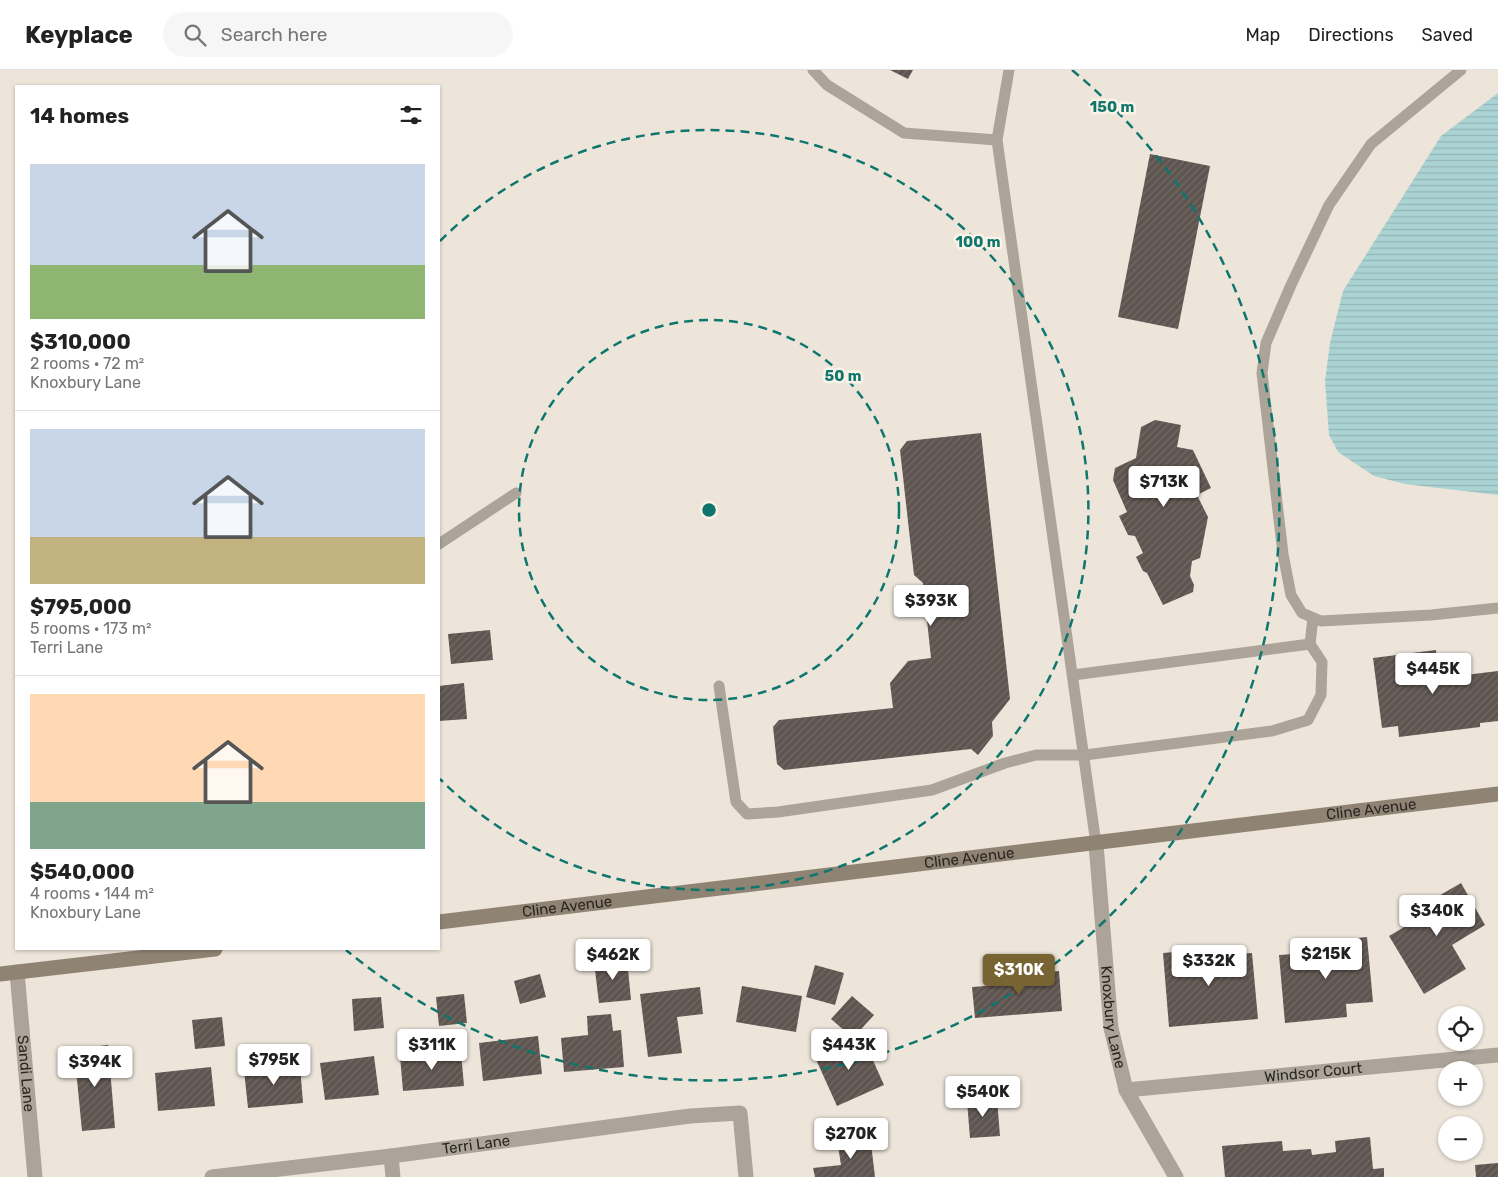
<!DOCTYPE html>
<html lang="en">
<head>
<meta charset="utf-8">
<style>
	:root { --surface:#fff; --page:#f6f6f6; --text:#222; --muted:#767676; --line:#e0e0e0; --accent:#786332 }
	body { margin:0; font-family:Rubik,sans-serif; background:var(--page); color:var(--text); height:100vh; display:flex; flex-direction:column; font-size:19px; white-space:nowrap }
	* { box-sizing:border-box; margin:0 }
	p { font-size:16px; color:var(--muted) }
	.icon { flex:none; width:28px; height:28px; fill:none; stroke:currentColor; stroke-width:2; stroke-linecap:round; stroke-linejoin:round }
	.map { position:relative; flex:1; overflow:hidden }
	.side { position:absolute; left:15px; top:15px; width:425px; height:865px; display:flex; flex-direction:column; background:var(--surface); border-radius:0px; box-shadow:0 1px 4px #0004 }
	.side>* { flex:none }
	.controls { position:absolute; left:1438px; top:936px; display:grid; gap:10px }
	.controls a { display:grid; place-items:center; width:45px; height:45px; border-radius:50%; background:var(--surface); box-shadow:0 1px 4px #0004; font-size:25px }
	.price { position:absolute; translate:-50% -42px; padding:0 11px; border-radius:5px; background:#fff; color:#222; font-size:16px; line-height:32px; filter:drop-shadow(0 1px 2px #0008) }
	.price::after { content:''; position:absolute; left:50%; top:30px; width:15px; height:11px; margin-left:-8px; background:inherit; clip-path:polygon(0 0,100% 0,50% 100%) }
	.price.on { background:var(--accent); color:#fff }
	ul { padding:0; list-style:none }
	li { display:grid; align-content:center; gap:10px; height:265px; padding:0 15px }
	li+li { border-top:1px solid var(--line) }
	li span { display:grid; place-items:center; height:155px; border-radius:0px; color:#555 }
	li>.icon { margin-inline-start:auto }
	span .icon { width:90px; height:90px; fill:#fffc; stroke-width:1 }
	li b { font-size:21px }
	h2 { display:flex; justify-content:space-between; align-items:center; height:60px; padding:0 15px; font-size:21px }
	header { display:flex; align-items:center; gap:30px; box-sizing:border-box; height:70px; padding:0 25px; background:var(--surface); border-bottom:1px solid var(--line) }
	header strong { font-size:24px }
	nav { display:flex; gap:28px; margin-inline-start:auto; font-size:18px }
	.search { width:350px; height:45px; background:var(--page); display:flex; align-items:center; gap:12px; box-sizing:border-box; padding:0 18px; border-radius:28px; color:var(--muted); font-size:19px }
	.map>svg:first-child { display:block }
	.water { fill:url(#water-rules) }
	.building { fill:url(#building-hatch) }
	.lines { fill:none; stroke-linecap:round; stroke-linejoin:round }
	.lane { stroke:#aca498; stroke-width:11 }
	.street { stroke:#aca498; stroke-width:15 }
	.secondary { stroke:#8f8373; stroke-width:15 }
	.ring { fill:none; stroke:#0f766e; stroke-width:2.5; stroke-dasharray:9 6 }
	.labels { text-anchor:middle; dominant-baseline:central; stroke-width:5; stroke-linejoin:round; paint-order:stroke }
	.street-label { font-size:15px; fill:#2a2723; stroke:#faf3e8 }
	.centre { fill:#0f766e; stroke:#faf3e8; stroke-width:2.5 }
	.ring-label { font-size:15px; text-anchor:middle; font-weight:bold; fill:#0f766e; stroke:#faf3e8; stroke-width:5; stroke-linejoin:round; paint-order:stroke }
</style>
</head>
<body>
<header>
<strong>Keyplace</strong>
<div class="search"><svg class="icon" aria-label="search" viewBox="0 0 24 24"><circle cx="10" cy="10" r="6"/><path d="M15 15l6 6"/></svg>Search here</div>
<nav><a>Map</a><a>Directions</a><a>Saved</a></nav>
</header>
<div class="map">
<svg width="1498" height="1107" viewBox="0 0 1498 1107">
	<defs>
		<pattern id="water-rules" width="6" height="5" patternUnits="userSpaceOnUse" patternTransform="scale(1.25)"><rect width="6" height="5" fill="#acd3d3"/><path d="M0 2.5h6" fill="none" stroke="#94b5b5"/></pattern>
		<pattern id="building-hatch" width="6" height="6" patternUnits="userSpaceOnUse" patternTransform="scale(1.25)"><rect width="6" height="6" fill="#5f5550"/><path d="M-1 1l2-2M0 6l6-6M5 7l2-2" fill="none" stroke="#726a66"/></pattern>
	</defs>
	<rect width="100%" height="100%" fill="#ede5da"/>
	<path class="water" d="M1498 23V425L1405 414 1374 406 1338 382 1329 365 1325 311 1330 273 1343 221 1441 66Z"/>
	<path class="building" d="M890 0H913L908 9Z
		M1150 84 1210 96 1178 259 1118 247Z
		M1155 350 1181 355 1177 377 1193 380 1211 418 1197 425 1208 447 1200 488 1192 491 1190 506 1194 515 1193 522 1163 535 1147 503 1143 501 1136 487 1143 483 1135 466 1128 465 1119 446 1127 442 1113 410 1115 398 1136 388 1141 357Z
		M981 363 1010 629 992 652 993 666 978 685 971 679 784 700 777 694 773 657 779 650 893 638 890 613 908 591 931 588 923 513 914 505 900 380 907 371Z
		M490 560 493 590 451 594 448 564Z
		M1436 580 1437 592 1455 590 1457 606 1498 601V651L1480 653V657L1399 667 1398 656 1382 658 1373 588Z
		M464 613 467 649 439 651V616Z
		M1461 813 1485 855 1452 875 1466 899 1424 924 1389 866 1411 853 1406 845Z
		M1367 867 1373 932 1346 934 1347 947 1285 953 1279 885 1309 883 1308 873Z
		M1221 878V885L1252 883 1258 949 1169 957 1163 883Z
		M627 889 631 930 599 933 594 892Z
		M815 895 844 903 835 935 806 927Z
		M1059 901 1062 941 975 948 972 917 1000 915V906Z
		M540 904 546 927 520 934 514 911Z
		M742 916 802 926 796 962 736 952Z
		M700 917 703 944 677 947 682 983 648 987 640 924Z
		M464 924 467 953 439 956 436 927Z
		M852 926 874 945 853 968 831 949Z
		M381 927 384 958 354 961 352 929Z
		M611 944 613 961 621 960 624 997 564 1002 561 968 588 965 587 946Z
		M222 947 225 976 195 979 192 950Z
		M538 966 542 1004 483 1011 479 973Z
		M863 968 884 1015 837 1036 814 985 847 971 849 975Z
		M108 975 115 1058 82 1061 74 979Z
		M461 982 464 1016 403 1021 400 986Z
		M374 986 379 1025 325 1030 320 993Z
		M300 995 303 1033 248 1038 244 1000Z
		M211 997 215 1036 158 1041 155 1003Z
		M997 1029 1000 1066 970 1068 967 1031Z
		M870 1065 875 1107H815L813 1098 841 1095 837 1069Z
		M1370 1067 1373 1099 1384 1098V1107H1225L1222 1076 1282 1071 1283 1081 1311 1079 1312 1085 1336 1082 1335 1071Z
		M1498 1093V1107H1476L1475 1095Z"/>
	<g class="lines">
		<path class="lane" d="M813 0 827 15 904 63 997 70
			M1009 0 997 70 1096 774
			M1461 0 1371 74 1329 135 1291 215 1266 273 1262 303 1283 484 1291 525 1302 543 1321 551 1431 545 1498 538
			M439 474 516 423
			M1310 574 1313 548
			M719 616 736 732 747 744 778 742 932 720 1005 693 1036 685H1085L1272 661 1308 650 1321 625 1322 592 1310 574 1073 605"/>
		<g class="street">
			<path id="s1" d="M1096 774 1111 958 1126 1020 1176 1107"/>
			<path id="s2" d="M17 902 35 1107"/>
			<path id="s3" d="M1126 1020 1498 985"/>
			<path d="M391 1086 393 1107"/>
			<path id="s4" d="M212 1107 391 1086 690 1046 740 1043 746 1107"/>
		</g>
		<g class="secondary">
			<path id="s5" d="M439 852 1498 724"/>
			<path d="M0 904 215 879"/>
		</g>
	</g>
	<g class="ring">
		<circle cx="709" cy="440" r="190"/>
		<path d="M440 171A380 380 0 1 1 440 709"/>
		<path d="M1072 0A570 570 0 1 1 346 880"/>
	</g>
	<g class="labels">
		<g class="street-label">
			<text stroke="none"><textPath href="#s5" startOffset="939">Cline Avenue</textPath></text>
			<text stroke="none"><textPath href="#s5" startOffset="534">Cline Avenue</textPath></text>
			<text stroke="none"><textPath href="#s5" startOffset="129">Cline Avenue</textPath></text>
			<text stroke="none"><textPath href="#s1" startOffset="174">Knoxbury Lane</textPath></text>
			<text stroke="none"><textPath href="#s3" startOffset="188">Windsor Court</textPath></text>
			<text stroke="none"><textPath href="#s2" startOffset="102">Sandi Lane</textPath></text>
			<text stroke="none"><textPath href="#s4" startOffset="266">Terri Lane</textPath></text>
		</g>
	</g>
	<circle cx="709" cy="440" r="8" class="centre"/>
	<g class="ring-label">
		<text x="1112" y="42">150 m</text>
		<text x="978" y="177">100 m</text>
		<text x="843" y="311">50 m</text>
	</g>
</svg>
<div class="controls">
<a><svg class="icon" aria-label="locate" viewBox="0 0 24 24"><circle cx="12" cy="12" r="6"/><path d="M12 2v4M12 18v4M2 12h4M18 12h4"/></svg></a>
<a>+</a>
<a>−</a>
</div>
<b class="price" style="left:1164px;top:438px">$713K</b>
<b class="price" style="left:931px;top:557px">$393K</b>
<b class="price" style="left:1433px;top:625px">$445K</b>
<b class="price" style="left:1437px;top:867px">$340K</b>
<b class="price" style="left:1326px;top:910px">$215K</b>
<b class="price" style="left:613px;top:911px">$462K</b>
<b class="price" style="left:1209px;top:917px">$332K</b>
<b class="price on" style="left:1019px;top:926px">$310K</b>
<b class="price" style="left:432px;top:1001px">$311K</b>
<b class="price" style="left:849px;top:1001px">$443K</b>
<b class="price" style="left:274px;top:1016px">$795K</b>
<b class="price" style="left:95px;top:1018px">$394K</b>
<b class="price" style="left:983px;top:1048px">$540K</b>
<b class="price" style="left:851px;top:1090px">$270K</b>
<section class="side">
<h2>14 homes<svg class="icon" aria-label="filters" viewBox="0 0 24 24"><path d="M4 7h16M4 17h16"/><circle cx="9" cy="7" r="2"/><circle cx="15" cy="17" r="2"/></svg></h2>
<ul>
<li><span style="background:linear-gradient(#c9d6e8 65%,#8fb573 0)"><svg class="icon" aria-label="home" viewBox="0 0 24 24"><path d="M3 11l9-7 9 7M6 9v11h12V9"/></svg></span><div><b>$310,000</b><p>2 rooms · 72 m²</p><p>Knoxbury Lane</p></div></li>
<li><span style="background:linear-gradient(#c9d6e8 70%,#c2b280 0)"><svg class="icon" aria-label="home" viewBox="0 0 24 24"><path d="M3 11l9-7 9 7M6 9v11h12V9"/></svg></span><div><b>$795,000</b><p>5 rooms · 173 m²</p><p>Terri Lane</p></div></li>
<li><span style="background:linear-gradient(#ffd9b3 70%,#7fa58c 0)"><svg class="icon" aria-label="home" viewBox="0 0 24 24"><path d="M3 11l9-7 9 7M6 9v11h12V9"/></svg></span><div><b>$540,000</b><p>4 rooms · 144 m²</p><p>Knoxbury Lane</p></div></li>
</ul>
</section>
</div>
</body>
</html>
